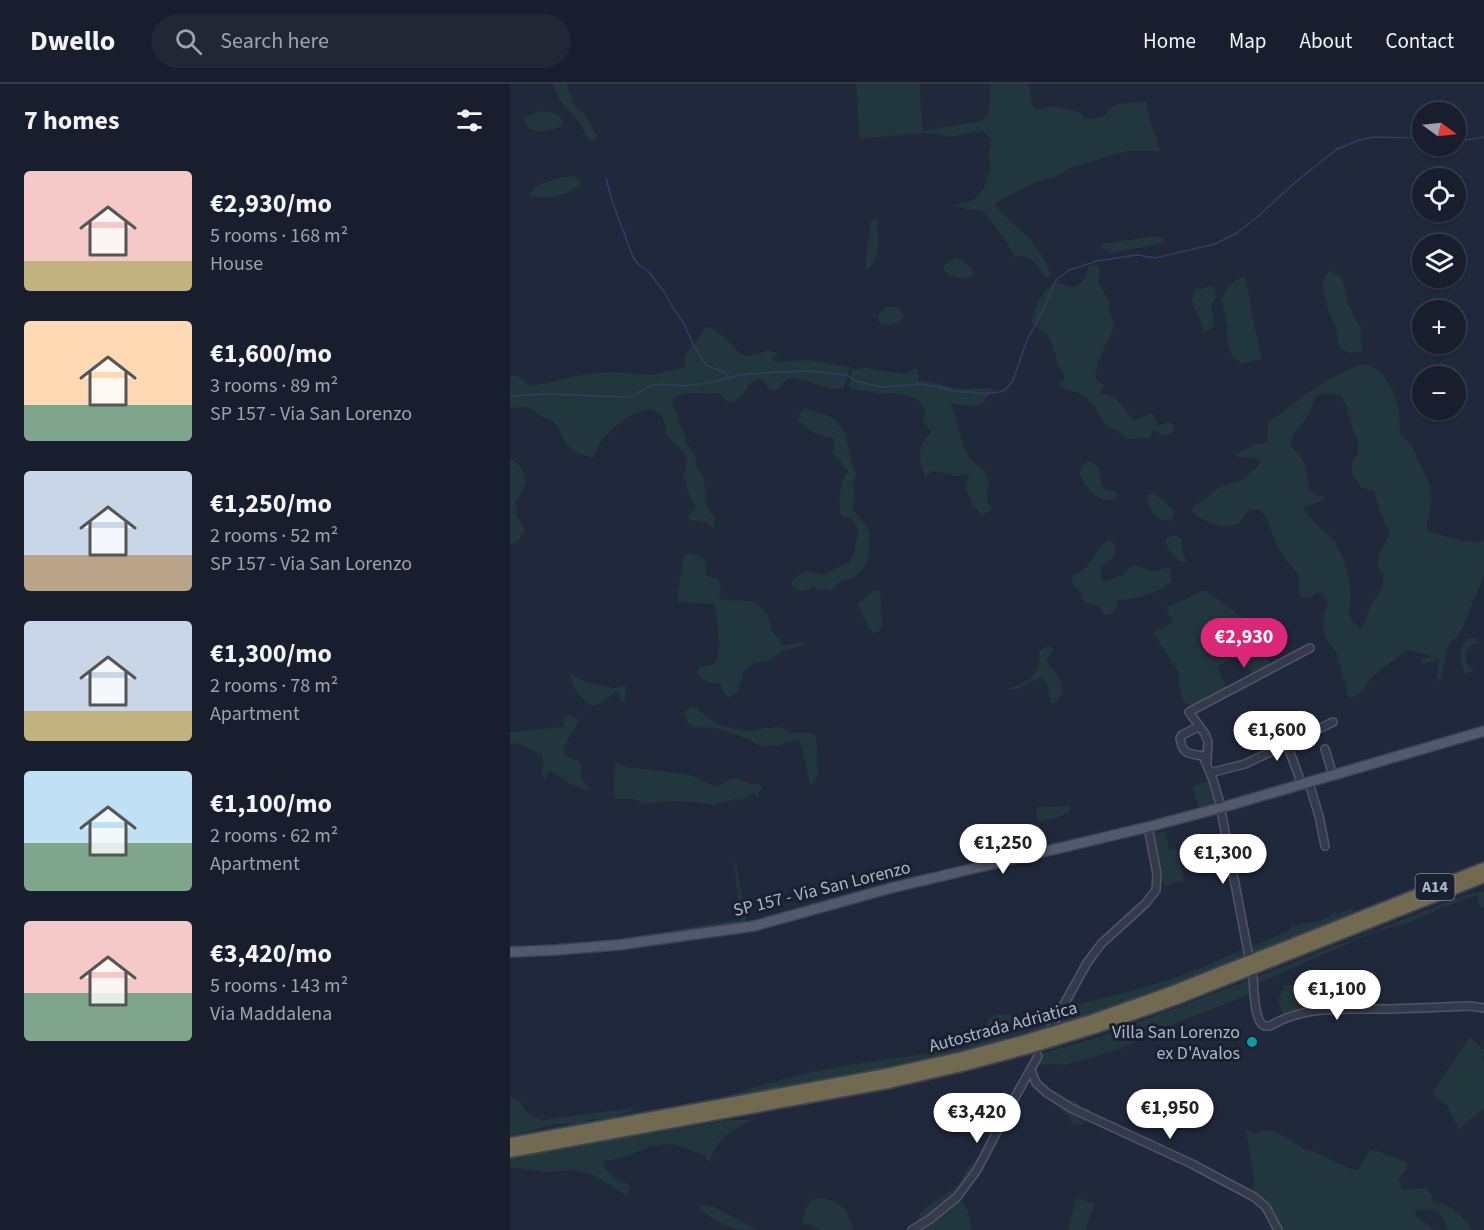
<!DOCTYPE html>
<html lang="en">
<head>
<meta charset="utf-8">
<style>
	:root { --surface:#181e2d; --page:#212735; --text:#f1f3f6; --muted:#9fa2aa; --line:#363c49; --accent:#db2777 }
	body { margin:0; font-family:"Source Sans 3",sans-serif; background:var(--page); color:var(--text); height:100vh; display:flex; flex-direction:column; font-size:22px; white-space:nowrap }
	* { box-sizing:border-box; margin:0 }
	p { font-size:20px; color:var(--muted) }
	.icon { flex:none; width:33px; height:33px; fill:none; stroke:currentColor; stroke-width:2; stroke-linecap:round; stroke-linejoin:round }
	.map { position:relative; flex:1; overflow:hidden }
	.sheet { display:flex; flex-direction:column; background:var(--surface); width:510px }
	.sheet>* { flex:none }
	.needle { width:39px; rotate:105deg }
	.fabs { position:absolute; left:902px; top:18px; display:grid; gap:12px }
	.fabs a { display:grid; place-items:center; width:54px; height:54px; border-radius:50%; background:var(--surface); box-shadow:0 2px 4px #0004,0 0 0 2px var(--line); font-size:30px }
	.price { position:absolute; translate:-50% -51px; padding:0 14px; border-radius:21px; background:#fff; color:#222; font-size:20px; line-height:39px; filter:drop-shadow(0 2px 3px #0008) }
	.price::after { content:''; position:absolute; left:50%; top:36px; width:18px; height:14px; margin-left:-9px; background:inherit; clip-path:polygon(0 0,100% 0,50% 100%) }
	.price.active { background:var(--accent); color:#fff }
	ul { padding:0; list-style:none }
	li { display:flex; align-items:center; gap:18px; height:150px; padding:0 24px }
	li span { display:grid; place-items:center; flex:none; width:168px; height:120px; border-radius:6px; color:#555 }
	li>.icon { margin-inline-start:auto }
	span .icon { width:72px; height:72px; fill:#fffc; stroke-width:1 }
	li b { font-size:26px }
	h2 { display:flex; justify-content:space-between; align-items:center; height:72px; padding:0 24px; font-size:26px }
	header { display:flex; align-items:center; gap:36px; box-sizing:border-box; height:84px; padding:0 30px; background:var(--surface); border-bottom:2px solid var(--line) }
	header strong { font-size:28px }
	nav { display:flex; gap:33px; margin-inline-start:auto; font-size:21px }
	.search { width:420px; height:54px; background:var(--page); display:flex; align-items:center; gap:15px; box-sizing:border-box; padding:0 21px; border-radius:33px; color:var(--muted); font-size:22px }
	main { display:flex; flex:1; min-height:0 }
	.map>svg:first-child { display:block }
	.green { fill:#22363d; fill-rule:evenodd }
	.lines { fill:none; stroke-linecap:round; stroke-linejoin:round }
	.stream { stroke:#313e62; stroke-width:1.5 }
	.minor-casing { stroke:#4f5566; stroke-width:10 }
	.major-casing { stroke:#3d4455; stroke-width:12 }
	.highway-casing { stroke:#3c4253; stroke-width:14 }
	.minor { stroke:#343a4c; stroke-width:7 }
	.major { stroke:#52596c; stroke-width:9 }
	.highway { stroke:#726a50; stroke-width:10 }
	.culture-dot { fill:#0f9aa8; stroke:#192030; stroke-width:2 }
	.labels { text-anchor:middle; dominant-baseline:central; stroke-width:6; stroke-linejoin:round; paint-order:stroke }
	.shield { fill:#192030; stroke:#82889a; stroke-width:1.5 }
	.shield-label { font-size:16px; font-weight:bold; fill:#afb5c8 }
	.street-label { font-size:18px; fill:#afb5c8; stroke:#192030 }
	.poi-label { font-size:18px; fill:#afb5c8; stroke:#192030; text-anchor:end }
</style>
</head>
<body>
<header>
<strong>Dwello</strong>
<div class="search"><svg class="icon" aria-label="search" viewBox="0 0 24 24"><circle cx="10" cy="10" r="6"/><path d="M15 15l6 6"/></svg>Search here</div>
<nav><a>Home</a><a>Map</a><a>About</a><a>Contact</a></nav>
</header>
<main>
<section class="sheet">
<h2>7 homes<svg class="icon" aria-label="filters" viewBox="0 0 24 24"><path d="M4 7h16M4 17h16"/><circle cx="9" cy="7" r="2"/><circle cx="15" cy="17" r="2"/></svg></h2>
<ul>
<li><span style="background:linear-gradient(#f6c9c9 75%,#c2b280 0)"><svg class="icon" aria-label="home" viewBox="0 0 24 24"><path d="M3 11l9-7 9 7M6 9v11h12V9"/></svg></span><div><b>€2,930/mo</b><p>5 rooms · 168 m²</p><p>House</p></div></li>
<li><span style="background:linear-gradient(#ffd9b3 70%,#7fa58c 0)"><svg class="icon" aria-label="home" viewBox="0 0 24 24"><path d="M3 11l9-7 9 7M6 9v11h12V9"/></svg></span><div><b>€1,600/mo</b><p>3 rooms · 89 m²</p><p>SP 157 - Via San Lorenzo</p></div></li>
<li><span style="background:linear-gradient(#c9d6e8 70%,#b9a48a 0)"><svg class="icon" aria-label="home" viewBox="0 0 24 24"><path d="M3 11l9-7 9 7M6 9v11h12V9"/></svg></span><div><b>€1,250/mo</b><p>2 rooms · 52 m²</p><p>SP 157 - Via San Lorenzo</p></div></li>
<li><span style="background:linear-gradient(#c9d6e8 75%,#c2b280 0)"><svg class="icon" aria-label="home" viewBox="0 0 24 24"><path d="M3 11l9-7 9 7M6 9v11h12V9"/></svg></span><div><b>€1,300/mo</b><p>2 rooms · 78 m²</p><p>Apartment</p></div></li>
<li><span style="background:linear-gradient(#bfe0f5 60%,#7fa58c 0)"><svg class="icon" aria-label="home" viewBox="0 0 24 24"><path d="M3 11l9-7 9 7M6 9v11h12V9"/></svg></span><div><b>€1,100/mo</b><p>2 rooms · 62 m²</p><p>Apartment</p></div></li>
<li><span style="background:linear-gradient(#f6c9c9 60%,#7fa58c 0)"><svg class="icon" aria-label="home" viewBox="0 0 24 24"><path d="M3 11l9-7 9 7M6 9v11h12V9"/></svg></span><div><b>€3,420/mo</b><p>5 rooms · 143 m²</p><p>Via Maddalena</p></div></li>
</ul>
</section>
<div class="map">
<svg width="974" height="1146" viewBox="0 0 974 1146">
	<rect width="100%" height="100%" fill="#20283c"/>
	<path class="green" d="M43 0H57L63 19 76 32 88 54 82 56 78 55 69 38 49 15Z
		M346 0H409L413 47 471 37 478 33 481 0H518L520 6 522 22 526 25H534L536 23H547L570 28 575 34 582 35 594 32 602 23 609 20 636 17C637 34 646 50 650 67H616L560 84 543 94 530 96 520 101 489 117 484 121 521 156 535 177 541 190 536 194C527 181 522 169 505 173L496 157 473 127C462 125 454 126 444 121L464 116 474 104 481 83 479 75 481 55 473 47 437 53 429 50 413 49 350 55Z
		M28 28C39 27 52 28 54 41 42 47 20 53 14 36L16 33Z
		M63 92 70 96 71 100C63 105 54 112 44 113 35 114 28 112 19 113L20 108C32 97 47 94 63 92Z
		M367 134C367 152 374 175 355 187L361 138Z
		M640 153H651L653 158 649 160 601 169 592 164V161L596 159Z
		M444 174C455 175 459 181 464 189L462 192C452 196 441 194 434 187V182L438 177Z
		M581 181H587L590 183 588 198 599 217V226L604 240 600 252 594 264 586 286 585 291 588 298 594 301 590 310 594 311 598 310C603 313 607 316 611 320 616 327 617 332 625 336L642 329 647 338 648 342C655 339 661 336 665 344 661 353 651 353 645 346L641 349V353L638 355C631 354 627 354 621 355 620 355 618 356 616 355 608 352 612 344 599 345 590 337 589 324 579 316 575 312 567 308 561 307 555 305 553 306 548 301L549 298 554 295V293L547 277 541 257 538 252 522 240C521 230 533 201 546 200 550 199 555 202 560 203 572 203 576 192 578 183Z
		M819 187 830 192 833 198 839 222 851 244 852 268C844 269 835 270 830 263 826 258 828 251 826 245 821 229 805 201 819 187Z
		M733 193 736 194 741 225 751 271V275L732 280C716 269 719 257 717 240 716 232 712 224 712 216 716 206 722 196 733 193Z
		M702 202 705 203 706 212 701 222 704 236 703 244 693 248 690 234 681 217 686 206Z
		M378 222 388 224 394 230C392 239 383 242 373 241L368 236V231Z
		M197 243C207 245 215 253 221 260 224 263 228 269 232 270 240 274 249 269 256 267 261 266 266 269 270 270L262 274 265 278 297 276 340 283 334 304C329 304 325 305 320 304 309 303 288 291 278 295 273 297 272 303 264 307L258 305 254 296 244 297 239 300C232 314 220 328 209 309 199 312 162 303 163 320 163 322 165 326 167 328 169 333 169 338 170 342 174 350 176 349 176 359L185 371 187 384 193 394 196 412 195 419 205 435 203 445C196 435 192 438 181 436L178 434 186 423 182 418 174 394 177 374 169 363 159 354 156 350C155 302 107 337 92 356 88 361 86 368 83 374L70 370 62 365 55 358 50 347 43 337 33 333 23 326 16 323 0 324V293L5 291 21 302 37 299 75 290 101 288 142 291 176 283 175 274 177 268 188 257 194 244Z
		M851 281H859L870 287 883 307 889 324 890 349 902 362 920 402 922 415 916 446C934 452 954 460 974 457V491L956 536 948 553 940 558 937 567 930 598 927 592 929 576 913 580 911 576 922 572 898 566 871 585 856 599 853 606 847 611 839 614 826 568 818 559 815 550 813 532 818 520 812 509H807L799 514 790 513 788 490 777 478 768 463 756 433 750 425C746 426 740 426 736 429 734 431 733 435 731 437 717 450 693 438 682 427L683 423 712 402 732 396 751 379 749 375 724 372 744 360 757 359 758 339C787 317 816 293 851 281ZM820 310 830 311 837 323 843 345 848 358V369L843 378 842 388 850 402 857 406H864L871 431 880 450 868 472V484L874 491 872 502 867 514 862 518 854 540 851 545 842 537 839 529 841 507 835 479 825 457 805 439 793 424 812 416 815 413 807 412 799 407C797 397 797 385 793 376 790 371 784 366 780 360 785 345 788 346 796 335 801 327 803 319 806 311Z
		M355 284 395 290 407 284 409 296 430 300 442 304 455 305 481 304 483 306 471 321 464 322 443 320 440 321 443 323 455 367 462 377 473 385 477 391 478 397 477 416 482 426 473 431 463 422 455 402 459 392 454 390C440 397 437 385 421 388L419 391 415 392C408 377 407 359 422 348L414 339 415 326C412 323 411 319 408 315L383 309 371 310 339 304 342 286Z
		M295 324 321 333 326 337 335 349 342 379 346 390 343 401 345 410 342 423C347 432 354 437 359 447 361 452 359 455 359 461 361 475 353 491 339 495 333 497 335 495 330 498 325 501 323 505 319 507L317 505 306 506 304 502C296 507 292 509 283 504 281 498 281 496 287 492 297 484 303 490 314 491L334 480H339L342 472 345 468C345 447 356 453 339 433H332C327 425 330 408 332 399 333 394 337 391 338 386L332 381 331 376 324 371 322 367 325 362 323 354 304 349 288 337 290 329Z
		M0 375C12 379 18 393 14 405 12 409 7 414 5 418L7 432 15 444C12 453 9 458 0 461Z
		M578 377C594 380 588 395 594 405L606 408 607 412C592 425 574 404 570 389L574 380Z
		M644 409 663 425 664 431 661 436C647 440 637 424 637 412L639 410Z
		M663 452H668L671 455C672 459 672 462 672 466 673 472 677 473 676 479 667 478 657 466 655 457L658 453Z
		M599 456 603 457 606 467 602 474 591 481 590 486 593 497C599 498 605 492 612 492 614 490 616 487 619 484 628 478 636 487 645 487 651 486 654 483 660 485L662 495 661 498C646 510 626 515 608 516 607 525 604 532 593 531L590 523 585 521 574 519 571 509 564 502 561 493 565 490 574 486 592 461Z
		M179 469C196 472 196 476 196 492 213 495 212 502 209 516L243 517 249 521 257 529 263 549 269 554 272 562 297 557 291 562 273 567 263 574 262 577C216 578 242 608 218 613L214 609 210 599C200 600 194 597 188 591V587L190 583C195 582 201 582 205 579 213 570 206 535 205 523L203 520 167 518 173 475 175 471Z
		M366 506 370 507 372 541 369 547 363 549 359 544 347 519C355 517 358 509 366 506Z
		M694 506 760 553 749 560 762 583 743 592 731 570 707 583 718 606 683 624 673 617 668 599 670 593 668 587 643 549 663 538 656 524Z
		M959 554 969 555 967 559 959 563 955 571 958 583 965 586 955 590C950 577 947 563 959 554Z
		M537 562 544 564 536 578C548 590 562 606 543 620L540 617 538 603 533 594C519 594 515 607 498 605 522 594 529 596 529 567Z
		M59 589 78 599 104 604 115 602V620L110 617 109 609 105 608 94 618 83 622C69 614 64 605 59 589Z
		M183 622 187 624 205 639 212 642 236 647 264 643H271L282 649H303L306 653C307 660 307 667 307 674 307 688 312 690 300 702L292 661 286 656 276 658 269 663 266 661 251 663 238 655 207 644 183 643 178 639 174 630 177 625Z
		M61 631 64 633 68 637C65 649 53 656 54 670 68 682 73 668 71 696L79 703 80 707 63 701 39 686 35 696 34 695 32 689 33 672C28 668 25 668 19 665 12 661 9 658 0 660V648L54 643 53 635 58 632Z
		M107 679 116 683 174 690 189 694 202 702 207 703 218 696 225 694 241 700H249L252 704 248 710V713L242 709 233 716 223 715 205 721 185 718 158 717 132 720 126 715H105L104 695 105 680Z
		M700 697 709 720 690 725 682 703Z
		M559 722 560 727C549 734 540 736 527 738L526 727 528 723Z
		M656 747 659 766 667 765 674 797 654 802 643 749Z
		M226 779 237 839 163 851V846L231 835 224 780Z
		M974 807V823H969L967 811 934 823 899 839 867 847 746 900V893L955 811Z
		M842 824 845 831 742 872 740 863 781 846V842C797 838 811 840 823 828L828 830Z
		M734 858 737 873 613 920 543 943 580 878 584 875C577 888 564 903 564 918L568 920C624 908 681 891 732 865Z
		M742 895 743 909 669 938 610 965 554 981 552 980 528 981 529 973 533 969 591 952Z
		M786 900 796 906 801 925 774 933 768 917 774 902Z
		M552 918 539 944 526 947H519L490 955 489 957 426 975 324 996 206 1016C251 999 298 988 345 980 382 974 419 970 455 963L460 956 473 953C475 946 477 932 485 931 487 930 489 931 491 931 498 931 499 930 505 935L501 946 538 929 545 922Z
		M960 953 974 966V971L972 974 974 977V1024L949 1045 937 1021 922 1009Z
		M626 1005H633L690 1029 688 1034Z
		M0 1012 10 1018 13 1024 17 1028 31 1036 123 1024 122 1027 98 1035H84L68 1040H44L0 1053Z
		M555 1015 565 1016 571 1023 578 1024 583 1031C579 1037 567 1046 561 1038 559 1035 558 1031 555 1029 553 1027 550 1025 548 1022Z
		M220 1036H242C225 1044 202 1058 200 1079L194 1071 166 1061 157 1060 143 1062 108 1075 93 1077C96 1092 108 1096 121 1102L116 1111 83 1091 73 1088 64 1086 35 1088 0 1083V1074L123 1052Z
		M736 1046 745 1050C759 1039 779 1056 791 1063 797 1066 803 1067 809 1070 823 1076 833 1083 848 1087L860 1066C873 1067 885 1075 897 1078L896 1087 891 1091 889 1097 893 1106 915 1104 918 1106 921 1110 924 1119C940 1118 954 1134 962 1146H938C930 1125 924 1120 903 1129L923 1146H770L742 1111 744 1095Z
		M467 1076 470 1077 446 1112 411 1138 407 1134C411 1128 415 1124 421 1119 431 1112 441 1109 449 1099 455 1091 457 1080 467 1076Z
		M311 1114C323 1116 330 1118 336 1128 340 1135 342 1137 342 1146H311L300 1140 294 1141 292 1137C296 1124 296 1116 311 1114Z
		M566 1114 585 1120 575 1146H558Z
		M448 1116C459 1122 461 1134 461 1146H407Z
		M188 1120 204 1123 247 1146C224 1146 222 1146 202 1134 196 1129 191 1127 188 1120Z"/>
	<g class="lines">
		<path class="stream" d="M945 56H956L974 53
			M96 94 101 114 123 173 128 180 139 188 155 209 163 224 173 238 183 260 196 281 216 289 218 294
			M0 312 39 310 114 313 123 312 139 302 151 300 177 302 207 297 229 291 268 288 300 287 337 291 345 297 372 303 412 300 451 308H462L474 310 489 308 495 306 502 298 518 254 534 224 543 202 547 195 559 186 587 177 619 172 628 171 645 174 705 160 727 149 747 133 788 96 827 65 850 56 864 53 912 54"/>
		<g class="minor-casing">
			<path id="minor" d="M688 643 672 651 670 654C673 671 677 669 693 672L703 696 709 716 739 873
				M777 660 792 701
				M815 665 823 692
				M697 678 698 658 695 650 679 628 800 564
				M700 689 735 680 823 638
				M799 699 809 732 815 762
				M743 894C744 905 744 930 751 939 754 943 755 942 760 942 793 922 830 925 868 925 898 925 929 923 960 922L974 924
				M542 942 577 879 585 868 592 859 636 819 646 806 647 790 638 743
				M521 986 526 999 537 1009 561 1024 682 1080 744 1113 756 1123 768 1146
				M402 1146 420 1135 447 1113 467 1086 504 1015 528 972"/>
		</g>
		<g class="major-casing">
			<path id="major" d="M0 868 45 866 108 861 244 842 381 804 638 743 717 722 974 647"/>
		</g>
		<g class="highway-casing">
			<path id="highway" d="M0 1059 377 990 449 974 516 956 582 936 661 908 974 784
				M0 1068 378 999 452 982 519 964 585 944 664 916 974 793"/>
		</g>
		<use href="#minor" class="minor"/>
		<use href="#major" class="major"/>
		<use href="#highway" class="highway"/>
	</g>
	<circle class="culture-dot" cx="742" cy="958" r="6"/>
	<g class="labels">
		<rect class="shield" x="905.5" y="790" width="39" height="26" rx="4.5"/>
		<g class="shield-label">
			<text x="925" y="803">A14</text>
		</g>
		<g class="street-label">
			<text transform="translate(312 805) rotate(-14)">SP 157 - Via San Lorenzo</text>
			<text transform="translate(493 943) rotate(-15)">Autostrada Adriatica</text>
		</g>
		<g class="poi-label">
			<text x="730" y="948">Villa San Lorenzo<tspan x="730" dy="21">ex D'Avalos</tspan></text>
		</g>
	</g>
</svg>
<div class="fabs">
<a><svg class="needle" viewBox="-14 -14 28 28"><path d="M0-13l5 13h-10z" fill="#e53935"/><path d="M0 13l5-13h-10z" fill="#9fa2aa"/></svg></a>
<a><svg class="icon" aria-label="locate" viewBox="0 0 24 24"><circle cx="12" cy="12" r="6"/><path d="M12 2v4M12 18v4M2 12h4M18 12h4"/></svg></a>
<a><svg class="icon" aria-label="layers" viewBox="0 0 24 24"><path d="M12 4l9 5-9 5-9-5zM3 14l9 5 9-5"/></svg></a>
<a>+</a>
<a>−</a>
</div>
<b class="price active" style="left:734px;top:585px">€2,930</b>
<b class="price" style="left:767px;top:678px">€1,600</b>
<b class="price" style="left:493px;top:791px">€1,250</b>
<b class="price" style="left:713px;top:801px">€1,300</b>
<b class="price" style="left:827px;top:937px">€1,100</b>
<b class="price" style="left:660px;top:1056px">€1,950</b>
<b class="price" style="left:467px;top:1060px">€3,420</b>
</div>
</main>
</body>
</html>
